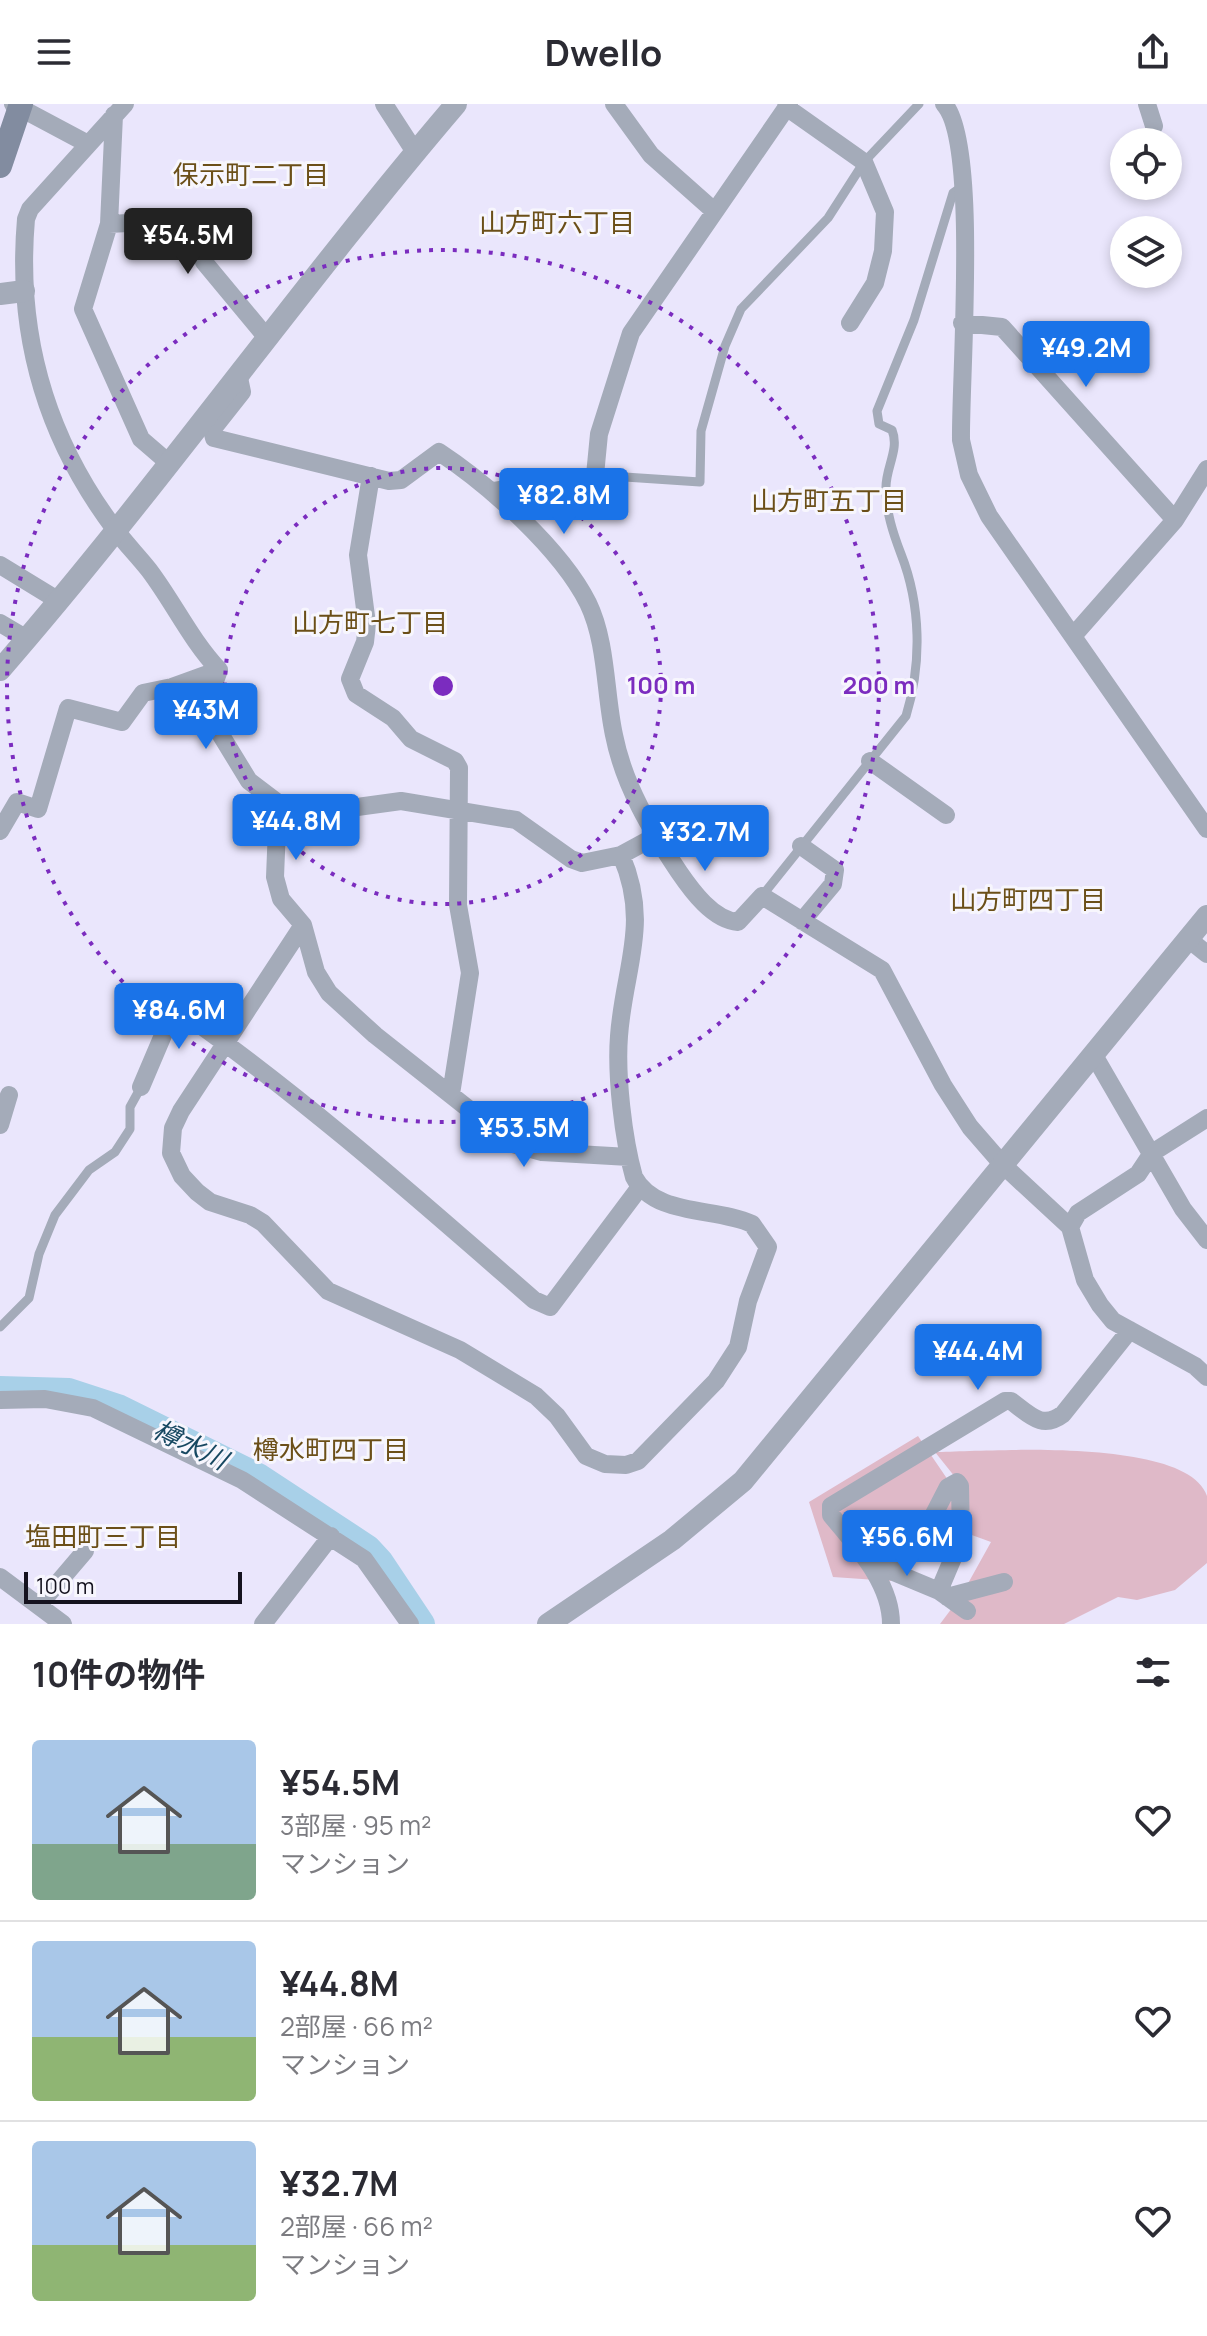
<!DOCTYPE html>
<html lang="ja">
<head>
<meta charset="utf-8">
<style>
	:root { --surface:#fff; --page:#f2f2f3; --text:#2b2b33; --muted:#7c7c81; --line:#e1e1e2; --accent:#1a73e8 }
	body { margin:0; font-family:Manrope,"Noto Sans JP",sans-serif; background:var(--page); color:var(--text); height:100vh; display:flex; flex-direction:column; font-size:30px; white-space:nowrap }
	* { box-sizing:border-box; margin:0 }
	p { font-size:26px; color:var(--muted) }
	.icon { flex:none; width:44px; height:44px; fill:none; stroke:currentColor; stroke-width:2; stroke-linecap:round; stroke-linejoin:round }
	.map { position:relative; height:1520px; overflow:hidden }
	.panel { display:flex; flex-direction:column; background:var(--surface); flex:1 }
	.panel>* { flex:none }
	.fabs { position:absolute; left:1110px; top:24px; display:grid; gap:16px }
	.fabs a { display:grid; place-items:center; width:72px; height:72px; border-radius:50%; background:var(--surface); box-shadow:0 4px 12px #0003; font-size:40px }
	.scale { position:absolute; left:24px; bottom:20px; width:218px; box-sizing:border-box; padding-left:8px; border:4px solid #15131f; border-top:0; font-size:22px; line-height:28px; white-space:nowrap; color:#15131f; -webkit-text-stroke:6px #f7f6fd; paint-order:stroke }
	.price { position:absolute; translate:-50% -68px; padding:0 18px; border-radius:8px; background:var(--accent); color:#fff; font-size:26px; line-height:52px; filter:drop-shadow(0 2px 4px #0008) }
	.price::after { content:''; position:absolute; left:50%; top:48px; width:24px; height:18px; margin-left:-12px; background:inherit; clip-path:polygon(0 0,100% 0,50% 100%) }
	.price.selected { background:#222; color:#fff }
	ul { padding:0; list-style:none }
	li { display:flex; align-items:center; gap:24px; height:200px; padding:0 32px }
	li+li { border-top:2px solid var(--line) }
	li span { display:grid; place-items:center; flex:none; width:224px; height:160px; border-radius:8px; color:#555 }
	li>.icon { margin-inline-start:auto }
	span .icon { width:96px; height:96px; fill:#fffc; stroke-width:1 }
	li b { font-size:34px }
	h2 { display:flex; justify-content:space-between; align-items:center; height:96px; padding:0 32px; font-size:34px }
	header { display:flex; justify-content:space-between; align-items:center; height:104px; padding:0 32px; background:var(--surface); font-size:36px; font-weight:700 }
	.map>svg:first-child { display:block }
	.green { fill:#dfb9c8 }
	.lines { fill:none; stroke-linecap:round; stroke-linejoin:round }
	.river { stroke:#a8d0e8; stroke-width:26 }
	.service { stroke:#a4abb9; stroke-width:9 }
	.minor { stroke:#a4abb9; stroke-width:18 }
	.tertiary { stroke:#a4abb9; stroke-width:22 }
	.secondary { stroke:#828ca0; stroke-width:24 }
	.ring { fill:none; stroke:#7b2cbf; stroke-width:4; stroke-dasharray:4 8 }
	.labels { text-anchor:middle; dominant-baseline:central; stroke-width:6; stroke-linejoin:round; paint-order:stroke }
	.neighbourhood-label { font-size:26px; fill:#6b4f18; stroke:#f7f6fd }
	.water-label { font-size:26px; font-style:italic; fill:#174861; stroke:#f7f6fd }
	.centre { fill:#7b2cbf; stroke:#f7f6fd; stroke-width:4 }
	.ring-label { font-size:24px; text-anchor:middle; font-weight:bold; fill:#7b2cbf; stroke:#f7f6fd; stroke-width:6; stroke-linejoin:round; paint-order:stroke }
</style>
</head>
<body>
<header><svg class="icon" aria-label="menu" viewBox="0 0 24 24"><path d="M4 6h16M4 12h16M4 18h16"/></svg>Dwello<svg class="icon" aria-label="share" viewBox="0 0 24 24"><path d="M12 15V3M7 8l5-5 5 5M5 13v7h14v-7"/></svg></header>
<div class="map">
<svg width="1207" height="1520" viewBox="0 0 1207 1520">
	<rect width="100%" height="100%" fill="#eae6fc"/>
	<path class="green" d="M918 1332 950 1379 891 1477 833 1473 809 1398Z
		M935 1348C989 1347 1187 1333 1207 1392 1207 1410 1207 1440 1207 1459L1175 1486 1137 1496 1118 1493 1064 1520H940L961 1492 991 1438 936 1418 955 1373Z"/>
	<g class="lines">
		<path class="river" d="M0 1285 69 1287 118 1303 260 1373 368 1444 380 1457 422 1520"/>
		<path class="service" d="M595 371 700 378 701 327 725 242 741 205 828 114 864 58 919 0
			M762 792 906 612C922 560 921 501 901 450 893 429 886 408 886 385 885 364 900 346 892 326L879 320 877 307 914 216 953 89 963 82
			M0 1223 29 1194 39 1150 55 1111 89 1066 115 1048 130 1025V1003L141 983"/>
		<path class="minor" d="M13 0 88 40
			M125 0 30 105 26 115C16 230 45 332 114 424 125 439 138 452 149 466 174 499 190 535 219 566
			M384 0 415 48
			M614 0 651 51 713 106
			M944 0C979 38 960 274 961 336L969 371 989 412 1207 725
			M1147 0 1154 22
			M786 3 864 58 885 108 883 147 875 179 850 219
			M114 11 109 120 83 205 141 335 170 360
			M109 120 184 116 204 158 268 235
			M962 219 1002 223 1175 416
			M239 274 242 288 212 326 214 334 389 377 401 376 439 348C489 381 561 445 588 499 607 538 605 590 614 631 624 682 651 726 679 768 692 787 713 816 738 818L762 792 882 866 943 981 970 1023 1003 1061 1070 1123 1085 1176 1100 1201 1113 1217 1195 1262 1207 1273
			M371 372 358 451 367 520 365 538 350 575 356 590 393 614 411 635 455 657 459 664 458 801 470 869 451 990
			M494 387 595 371 599 330 631 229 789 0
			M0 461 59 497
			M0 519 27 535
			M1073 532 1175 416 1207 365
			M219 566 205 605 249 677 278 699 328 707 401 697 516 716 571 755 582 759 621 751 656 732
			M870 657 946 711
			M278 699 275 773 281 795 303 821 316 868 329 889 375 931 513 1040 542 1048 629 1053
			M0 727 17 698 38 705 68 604 122 618 143 589 172 583 219 566
			M801 742 835 766 833 780 802 817
			M303 821 181 1007 173 1024 171 1049 182 1072 197 1088 210 1098 250 1111 263 1119 328 1187 460 1246 536 1292 557 1312 586 1352 605 1360 626 1361 638 1357 716 1277 738 1243 748 1197 768 1143 752 1120C716 1103 655 1113 634 1073 623 1034 616 971 619 932 624 863 651 820 621 751
			M1187 834 1207 850
			M1095 953 1183 1105 1207 1136
			M141 983 175 903C302 992 418 1095 534 1196L550 1203 640 1083
			M0 1021 9 991
			M1070 1123 1078 1109 1138 1070 1152 1049 1207 1014
			M0 1296 45 1295 93 1304 242 1376 364 1455 410 1520
			M859 1443 871 1441 902 1453 917 1443 948 1383 957 1378 960 1382 961 1435 939 1487
			M864 1448 891 1467 939 1487 967 1507
			M0 1473 63 1520
			M947 1493 1004 1478
			M39 1501 85 1447
			M263 1520 331 1432
			M891 1520C891 1478 856 1442 831 1411V1402L1005 1297H1011C1030 1311 1042 1326 1063 1310L1130 1226"/>
		<path class="tertiary" d="M0 190 24 187
			M0 566C159 383 299 184 456 0
			M548 1520 672 1436 743 1377 1207 812"/>
		<path class="secondary" d="M0 62 21 0"/>
	</g>
	<g class="ring">
		<circle cx="443" cy="582" r="218"/>
		<circle cx="443" cy="582" r="436"/>
	</g>
	<g class="labels">
		<g class="neighbourhood-label">
			<text x="251" y="70">保示町二丁目</text>
			<text x="557" y="118">山方町六丁目</text>
			<text x="829" y="396">山方町五丁目</text>
			<text x="370" y="518">山方町七丁目</text>
			<text x="1028" y="795">山方町四丁目</text>
			<text x="331" y="1345">樽水町四丁目</text>
			<text x="103" y="1432">塩田町三丁目</text>
		</g>
		<g class="water-label">
			<text transform="translate(191 1340) rotate(26)">樽水川</text>
		</g>
	</g>
	<circle cx="443" cy="582" r="12" class="centre"/>
	<g class="ring-label">
		<text x="661" y="590">100 m</text>
		<text x="879" y="590">200 m</text>
	</g>
</svg>
<div class="fabs">
<a><svg class="icon" aria-label="locate" viewBox="0 0 24 24"><circle cx="12" cy="12" r="6"/><path d="M12 2v4M12 18v4M2 12h4M18 12h4"/></svg></a>
<a><svg class="icon" aria-label="layers" viewBox="0 0 24 24"><path d="M12 4l9 5-9 5-9-5zM3 14l9 5 9-5"/></svg></a>
</div>
<div class="scale">100 m</div>
<b class="price selected" style="left:188px;top:172px">¥54.5M</b>
<b class="price" style="left:1086px;top:285px">¥49.2M</b>
<b class="price" style="left:564px;top:432px">¥82.8M</b>
<b class="price" style="left:206px;top:647px">¥43M</b>
<b class="price" style="left:296px;top:758px">¥44.8M</b>
<b class="price" style="left:705px;top:769px">¥32.7M</b>
<b class="price" style="left:179px;top:947px">¥84.6M</b>
<b class="price" style="left:524px;top:1065px">¥53.5M</b>
<b class="price" style="left:978px;top:1288px">¥44.4M</b>
<b class="price" style="left:907px;top:1474px">¥56.6M</b>
</div>
<section class="panel">
<h2>10件の物件<svg class="icon" aria-label="filters" viewBox="0 0 24 24"><path d="M4 7h16M4 17h16"/><circle cx="9" cy="7" r="2"/><circle cx="15" cy="17" r="2"/></svg></h2>
<ul>
<li><span style="background:linear-gradient(#a9c7e8 65%,#7fa58c 0)"><svg class="icon" aria-label="home" viewBox="0 0 24 24"><path d="M3 11l9-7 9 7M6 9v11h12V9"/></svg></span><div><b>¥54.5M</b><p>3部屋 · 95 m²</p><p>マンション</p></div><svg class="icon" aria-label="heart" viewBox="0 0 24 24"><path d="M12 20l-8-8c-3-5 5-10 8-4 3-6 11-1 8 4z"/></svg></li>
<li><span style="background:linear-gradient(#a9c7e8 60%,#8fb573 0)"><svg class="icon" aria-label="home" viewBox="0 0 24 24"><path d="M3 11l9-7 9 7M6 9v11h12V9"/></svg></span><div><b>¥44.8M</b><p>2部屋 · 66 m²</p><p>マンション</p></div><svg class="icon" aria-label="heart" viewBox="0 0 24 24"><path d="M12 20l-8-8c-3-5 5-10 8-4 3-6 11-1 8 4z"/></svg></li>
<li><span style="background:linear-gradient(#a9c7e8 65%,#8fb573 0)"><svg class="icon" aria-label="home" viewBox="0 0 24 24"><path d="M3 11l9-7 9 7M6 9v11h12V9"/></svg></span><div><b>¥32.7M</b><p>2部屋 · 66 m²</p><p>マンション</p></div><svg class="icon" aria-label="heart" viewBox="0 0 24 24"><path d="M12 20l-8-8c-3-5 5-10 8-4 3-6 11-1 8 4z"/></svg></li>
</ul>
</section>
</body>
</html>
